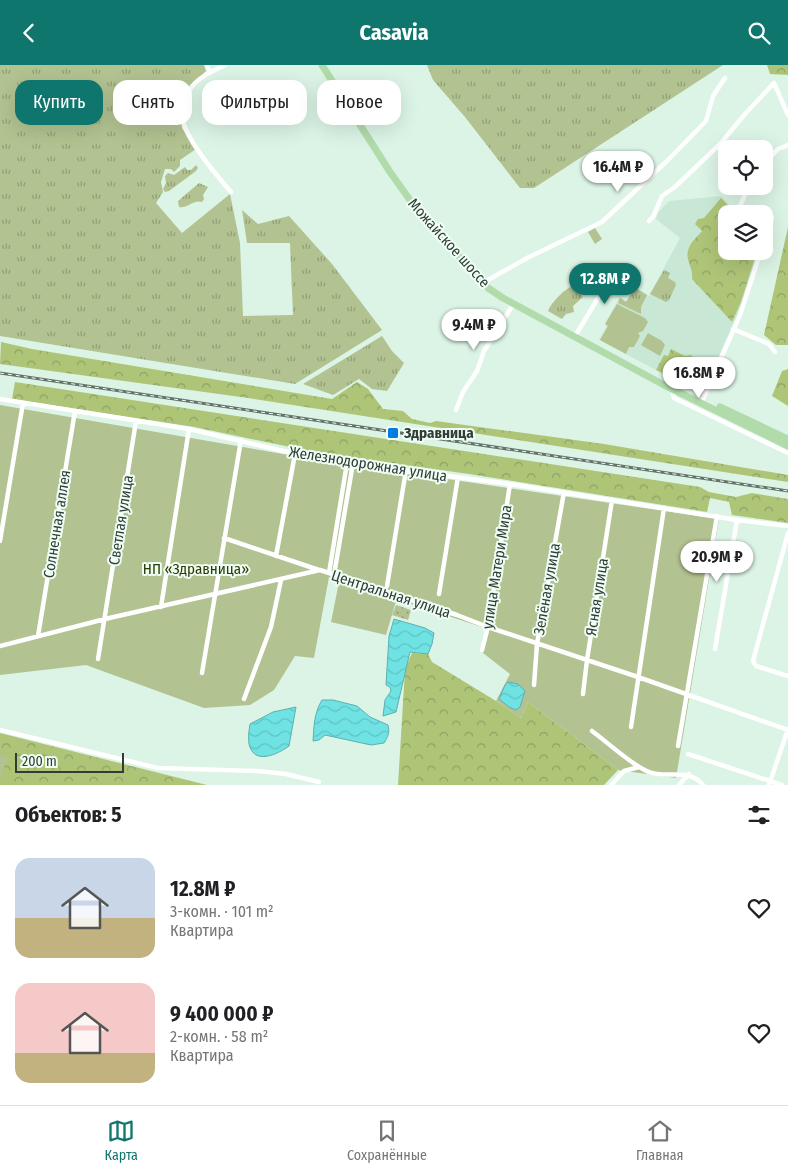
<!DOCTYPE html>
<html lang="ru">
<head>
<meta charset="utf-8">
<style>
	:root { --surface:#fff; --page:#f2f2f2; --text:#202124; --muted:#757577; --line:#e0e0e0; --accent:#0f766e }
	body { margin:0; font-family:"Fira Sans Condensed",sans-serif; background:var(--page); color:var(--text); height:100vh; display:flex; flex-direction:column; font-size:19px; white-space:nowrap }
	* { box-sizing:border-box; margin:0 }
	p { font-size:16px; color:var(--muted) }
	.icon { flex:none; width:28px; height:28px; fill:none; stroke:currentColor; stroke-width:2; stroke-linecap:round; stroke-linejoin:round }
	.map { position:relative; height:720px; overflow:hidden }
	.drawer { display:flex; flex-direction:column; background:var(--surface); flex:1 }
	.drawer>* { flex:none }
	.top-card { position:absolute; left:15px; top:15px; width:500px; height:45px; display:flex; gap:10px }
	.tools { position:absolute; left:718px; top:75px; display:grid; gap:10px }
	.tools a { display:grid; place-items:center; width:55px; height:55px; border-radius:10px; background:var(--surface); box-shadow:0 5px 20px #0002; font-size:25px }
	.scale { position:absolute; left:15px; bottom:12px; width:109px; box-sizing:border-box; padding-left:5px; border:2px solid #323b36; border-top:0; font-size:14px; line-height:18px; white-space:nowrap; color:#323b36; -webkit-text-stroke:4px #effef5; paint-order:stroke }
	.price { position:absolute; translate:-50% -42px; padding:0 11px; border-radius:18px; background:#fff; color:#222; font-size:16px; line-height:32px; filter:drop-shadow(0 1px 2px #0008) }
	.price::after { content:''; position:absolute; left:50%; top:30px; width:15px; height:11px; margin-left:-8px; background:inherit; clip-path:polygon(0 0,100% 0,50% 100%) }
	.price.current { background:var(--accent); color:#fff }
	ul { padding:0; list-style:none }
	li { display:flex; align-items:center; gap:15px; height:125px; padding:0 15px }
	li span { display:grid; place-items:center; flex:none; width:140px; height:100px; border-radius:15px; color:#555 }
	li>.icon { margin-inline-start:auto }
	span .icon { width:60px; height:60px; fill:#fffc; stroke-width:1 }
	li b { font-size:21px }
	h2 { display:flex; justify-content:space-between; align-items:center; height:60px; padding:0 15px; font-size:21px }
	.pill { padding:0 18px; border-radius:15px; background:var(--surface); box-shadow:0 5px 20px #0002; font-size:18px; line-height:45px }
	.pill.current { background:var(--accent); color:#fff }
	header { display:flex; justify-content:space-between; align-items:center; height:65px; padding:0 15px; background:var(--accent); color:#fff; font-size:22px; font-weight:700 }
	.tabs { display:flex; justify-content:space-around; align-items:center; height:70px; border-top:1px solid var(--line); background:var(--surface); font-size:14px; color:var(--muted) }
	.tabs a { display:grid; justify-items:center; gap:2px }
	.tabs .current { color:var(--accent) }
	.map>svg:first-child { display:block }
	.built { fill:#c8e7d5 }
	.grass { fill:url(#grass-tufts) }
	.forest { fill:url(#forest-crowns) }
	.park { fill:url(#park-dots) }
	.garden { fill:#b2c290 }
	.water { fill:url(#water-waves); stroke:#5db0b0 }
	.lines { fill:none; stroke-linecap:round; stroke-linejoin:round }
	.street { stroke:#fff; stroke-width:4.5 }
	.primary { stroke:#b1dbab; stroke-width:7 }
	.rail-casing { stroke:#64726a; stroke-width:3 }
	.rail { stroke:#effef5; stroke-width:1; stroke-dasharray:4; stroke-linecap:butt }
	.poi-dot { fill:#007de3; stroke:#effef5; stroke-width:2 }
	.labels { text-anchor:middle; dominant-baseline:central; stroke-width:4; stroke-linejoin:round; paint-order:stroke }
	.street-label { font-size:15px; fill:#323b36; stroke:#effef5 }
	.poi-label { font-size:15px; font-weight:bold; fill:#323b36; stroke:#effef5; text-anchor:start }
	.park-label { font-size:15px; fill:#2d3a00; stroke:#effef5 }
</style>
</head>
<body>
<header><svg class="icon" aria-label="back" viewBox="0 0 24 24"><path d="M15 5l-7 7 7 7"/></svg>Casavia<svg class="icon" aria-label="search" viewBox="0 0 24 24"><circle cx="10" cy="10" r="6"/><path d="M15 15l6 6"/></svg></header>
<div class="map">
<svg width="788" height="720" viewBox="0 0 788 720">
	<defs>
		<pattern id="grass-tufts" width="24" height="20" patternUnits="userSpaceOnUse" patternTransform="scale(1.25)"><rect width="24" height="20" fill="#b2c290"/><path d="M3 7l-1-3M5 7V3M7 7l1-3M15 17l-1-3M17 17v-4M19 17l1-3" fill="none" stroke="#919f76"/></pattern>
		<pattern id="forest-crowns" width="20" height="18" patternUnits="userSpaceOnUse" patternTransform="scale(1.25)"><rect width="20" height="18" fill="#aec578"/><path d="M2 6a3 3 0 1 1 6 0M12 15a3 3 0 1 1 6 0" fill="none" stroke="#8ea163"/></pattern>
		<pattern id="park-dots" width="8" height="8" patternUnits="userSpaceOnUse" patternTransform="scale(1.25)"><rect width="8" height="8" fill="#b2c290"/><path d="M2 2h.1M6 6h.1" fill="none" stroke="#919f76" stroke-width="1.8" stroke-linecap="round"/></pattern>
		<pattern id="water-waves" width="16" height="10" patternUnits="userSpaceOnUse" patternTransform="scale(1.25)"><rect width="16" height="10" fill="#6fe2e4"/><path d="M0 5q4-4 8 0t8 0" fill="none" stroke="#61c3c4"/></pattern>
	</defs>
	<rect width="100%" height="100%" fill="#dbf4e5"/>
	<path class="built" d="M721 131 738 149H726V186H758L742 239 702 329 599 275 607 261 605 259 620 232 626 236 635 222 649 231 680 173 656 154 658 148 669 136Z"/>
	<path class="grass" d="M0 0H204L206 6 190 20 183 33 181 51 182 63 196 84 180 95V101L174 107 171 104H165L161 117 163 127 156 138 182 168 230 129 240 178 243 251 293 250 290 178H247L242 145 258 159 289 151 332 199 382 265 295 319 0 271Z
		M427 0H723L534 123H520L465 52 433 15Z
		M196 100 198 103 196 106 169 126 165 127 163 124 166 118 165 111 168 108 174 110 185 102 187 105H191Z
		M199 118 208 122 203 130 204 134 202 137C193 134 187 144 179 142L178 136Z
		M664 205 670 208 668 213 675 217 676 220 669 235 666 237 650 229Z
		M575 219 576 226 583 232 573 241 574 247 566 249 562 254 548 246C552 236 565 224 575 219Z
		M635 223 647 230 641 242V249L618 238 620 233 626 237Z
		M382 271 392 286 404 298 387 326 372 324 359 314 333 330 303 319Z"/>
	<path class="forest" d="M767 0H788V10L770 9Z
		M721 133 736 149H726V186H757L741 237 732 257 692 214C693 206 690 202 688 194 685 182 695 174 702 166L695 159 698 154 704 153Z
		M788 162V280H776L764 270Z
		M1 277 32 284 332 334 357 317 368 324 383 344 403 346 412 354 430 358 436 356 604 379 788 410V417L248 333 0 299Z
		M671 284 685 291 692 290C690 304 689 312 703 319L700 327 656 305 664 290 668 291Z
		M788 304V341L772 331 782 306Z
		M15 317 700 422 709 427 736 432 752 428 788 434V458L732 450 729 437 710 433 707 447 469 409 319 388 194 362 12 334Z
		M412 588 428 589 432 597 496 636 521 653 528 637 618 705 604 720H398L405 605Z
		M0 668 207 720H0Z"/>
	<path class="park" d="M396 540 411 545 408 555 392 550Z"/>
	<path class="garden" d="M595 163 602 174 595 179 588 167Z
		M617 239 645 253 648 257 643 266 638 268 640 271 634 282H629L626 289 600 275 608 261 605 259Z
		M648 268 662 276 665 280 660 291 641 280Z
		M0 340 318 395 719 454 676 713 618 705 528 637 521 653 496 636 510 609 483 588 488 564 329 512 314 593 295 591 274 625 250 640 204 643 86 600 0 610Z
		M339 517 396 536 386 570 331 557Z
		M0 690 8 692 0 714Z"/>
	<path class="water" d="M394 554 425 563 434 568 432 579 428 589 410 587 396 647 383 651 385 635 391 626 390 622 386 620 389 571Z
		M508 617 518 619 525 626 520 642 516 645 509 642 499 634 505 620Z
		M322 635H333L357 641 370 652 388 660C390 667 388 672 384 678L371 680 325 670 319 675 313 676C314 661 314 648 322 635Z
		M296 642 289 681C278 689 254 701 249 679 248 673 249 665 250 659L273 647Z"/>
	<g class="lines">
		<path class="street" d="M207 0 210 8
			M225 0C215 5 203 10 195 18 186 27 180 45 183 57 189 77 217 111 231 127
			M764 99 778 84 788 80
			M747 149 739 143 749 121
			M764 152 772 153 764 177
			M649 156 653 152 662 131 675 122 720 79 745 49 774 18 788 50
			M486 216 529 192 602 157 668 95 706 56 713 31 725 13
			M733 264 769 279 775 287
			M577 268 607 218 613 204
			M675 325 673 329 674 333 788 388
			M0 334 189 364 292 388 347 398 510 419 737 455 788 461
			M703 334 740 250 761 186
			M456 345 463 327 477 306 484 286 514 238
			M788 468 753 596 756 601 788 611
			M224 473 319 505
			M0 476 23 338
			M276 491 295 389
			M335 504 353 398
			M329 508 347 398
			M387 521 406 405
			M439 529 458 412
			M161 542 189 364
			M38 571 75 346
			M0 581 105 554 320 505 457 550 488 562 638 612 788 665
			M715 584 737 455
			M482 585 488 562 510 419
			M98 594 136 356
			M202 608 241 375
			M534 620 537 579 564 427
			M583 629 587 595 612 435
			M244 634 271 562 281 515
			M631 662 664 443
			M0 665 158 703 258 706 286 709 319 717
			M592 666C606 676 634 702 649 707 668 714 688 702 703 720
			M678 681 717 451
			M688 689 782 720
			M611 720 624 706 639 702
			M679 720 689 709
			M769 720 788 664"/>
		<path class="primary" d="M322 0 390 107 410 135 477 212 488 223 503 233 664 320 788 381
			M720 342 788 374"/>
		<g class="rail-casing">
			<path id="rail" d="M0 308 788 426"/>
		</g>
		<use href="#rail" class="rail"/>
	</g>
	<rect class="poi-dot" x="387" y="362" width="12" height="12" rx="2.5"/>
	<g class="labels">
		<g class="street-label">
			<text transform="translate(449 178) rotate(48)">Можайское шоссе</text>
			<text transform="translate(368 399) rotate(9)">Железнодорожная улица</text>
			<text transform="translate(121 455) rotate(-81)">Светлая улица</text>
			<text transform="translate(57 459) rotate(-81)">Солнечная аллея</text>
			<text transform="translate(497 502) rotate(-81)">улица Матери Мира</text>
			<text transform="translate(547 524) rotate(-80)">Зелёная улица</text>
			<text transform="translate(391 529) rotate(18)">Центральная улица</text>
			<text transform="translate(597 532) rotate(-81)">Ясная улица</text>
		</g>
		<g class="poi-label">
			<text x="404" y="368">Здравница</text>
		</g>
		<g class="park-label">
			<text x="196" y="504">НП «Здравница»</text>
		</g>
	</g>
</svg>
<div class="tools">
<a><svg class="icon" aria-label="locate" viewBox="0 0 24 24"><circle cx="12" cy="12" r="6"/><path d="M12 2v4M12 18v4M2 12h4M18 12h4"/></svg></a>
<a><svg class="icon" aria-label="layers" viewBox="0 0 24 24"><path d="M12 4l9 5-9 5-9-5zM3 14l9 5 9-5"/></svg></a>
</div>
<div class="scale">200 m</div>
<b class="price" style="left:618px;top:128px">16.4M ₽</b>
<b class="price current" style="left:605px;top:240px">12.8M ₽</b>
<b class="price" style="left:474px;top:286px">9.4M ₽</b>
<b class="price" style="left:699px;top:334px">16.8M ₽</b>
<b class="price" style="left:717px;top:518px">20.9M ₽</b>
<div class="top-card">
<a class="pill current">Купить</a>
<a class="pill">Снять</a>
<a class="pill">Фильтры</a>
<a class="pill">Новое</a>
</div>
</div>
<section class="drawer">
<h2>Объектов: 5<svg class="icon" aria-label="filters" viewBox="0 0 24 24"><path d="M4 7h16M4 17h16"/><circle cx="9" cy="7" r="2"/><circle cx="15" cy="17" r="2"/></svg></h2>
<ul>
<li><span style="background:linear-gradient(#c9d6e8 60%,#c2b280 0)"><svg class="icon" aria-label="home" viewBox="0 0 24 24"><path d="M3 11l9-7 9 7M6 9v11h12V9"/></svg></span><div><b>12.8M ₽</b><p>3-комн. · 101 m²</p><p>Квартира</p></div><svg class="icon" aria-label="heart" viewBox="0 0 24 24"><path d="M12 20l-8-8c-3-5 5-10 8-4 3-6 11-1 8 4z"/></svg></li>
<li><span style="background:linear-gradient(#f6c9c9 70%,#c2b280 0)"><svg class="icon" aria-label="home" viewBox="0 0 24 24"><path d="M3 11l9-7 9 7M6 9v11h12V9"/></svg></span><div><b>9 400 000 ₽</b><p>2-комн. · 58 m²</p><p>Квартира</p></div><svg class="icon" aria-label="heart" viewBox="0 0 24 24"><path d="M12 20l-8-8c-3-5 5-10 8-4 3-6 11-1 8 4z"/></svg></li>
</ul>
</section>
<nav class="tabs">
<a class="current"><svg class="icon" aria-label="map" viewBox="0 0 24 24"><path d="M3 6l6-2 6 2 6-2v14l-6 2-6-2-6 2zM9 4v14M15 6v14"/></svg>Карта</a>
<a><svg class="icon" aria-label="saved" viewBox="0 0 24 24"><path d="M7 4h10v16l-5-4-5 4z"/></svg>Сохранённые</a>
<a><svg class="icon" aria-label="home" viewBox="0 0 24 24"><path d="M3 11l9-7 9 7M6 9v11h12V9"/></svg>Главная</a>
</nav>
</body>
</html>
